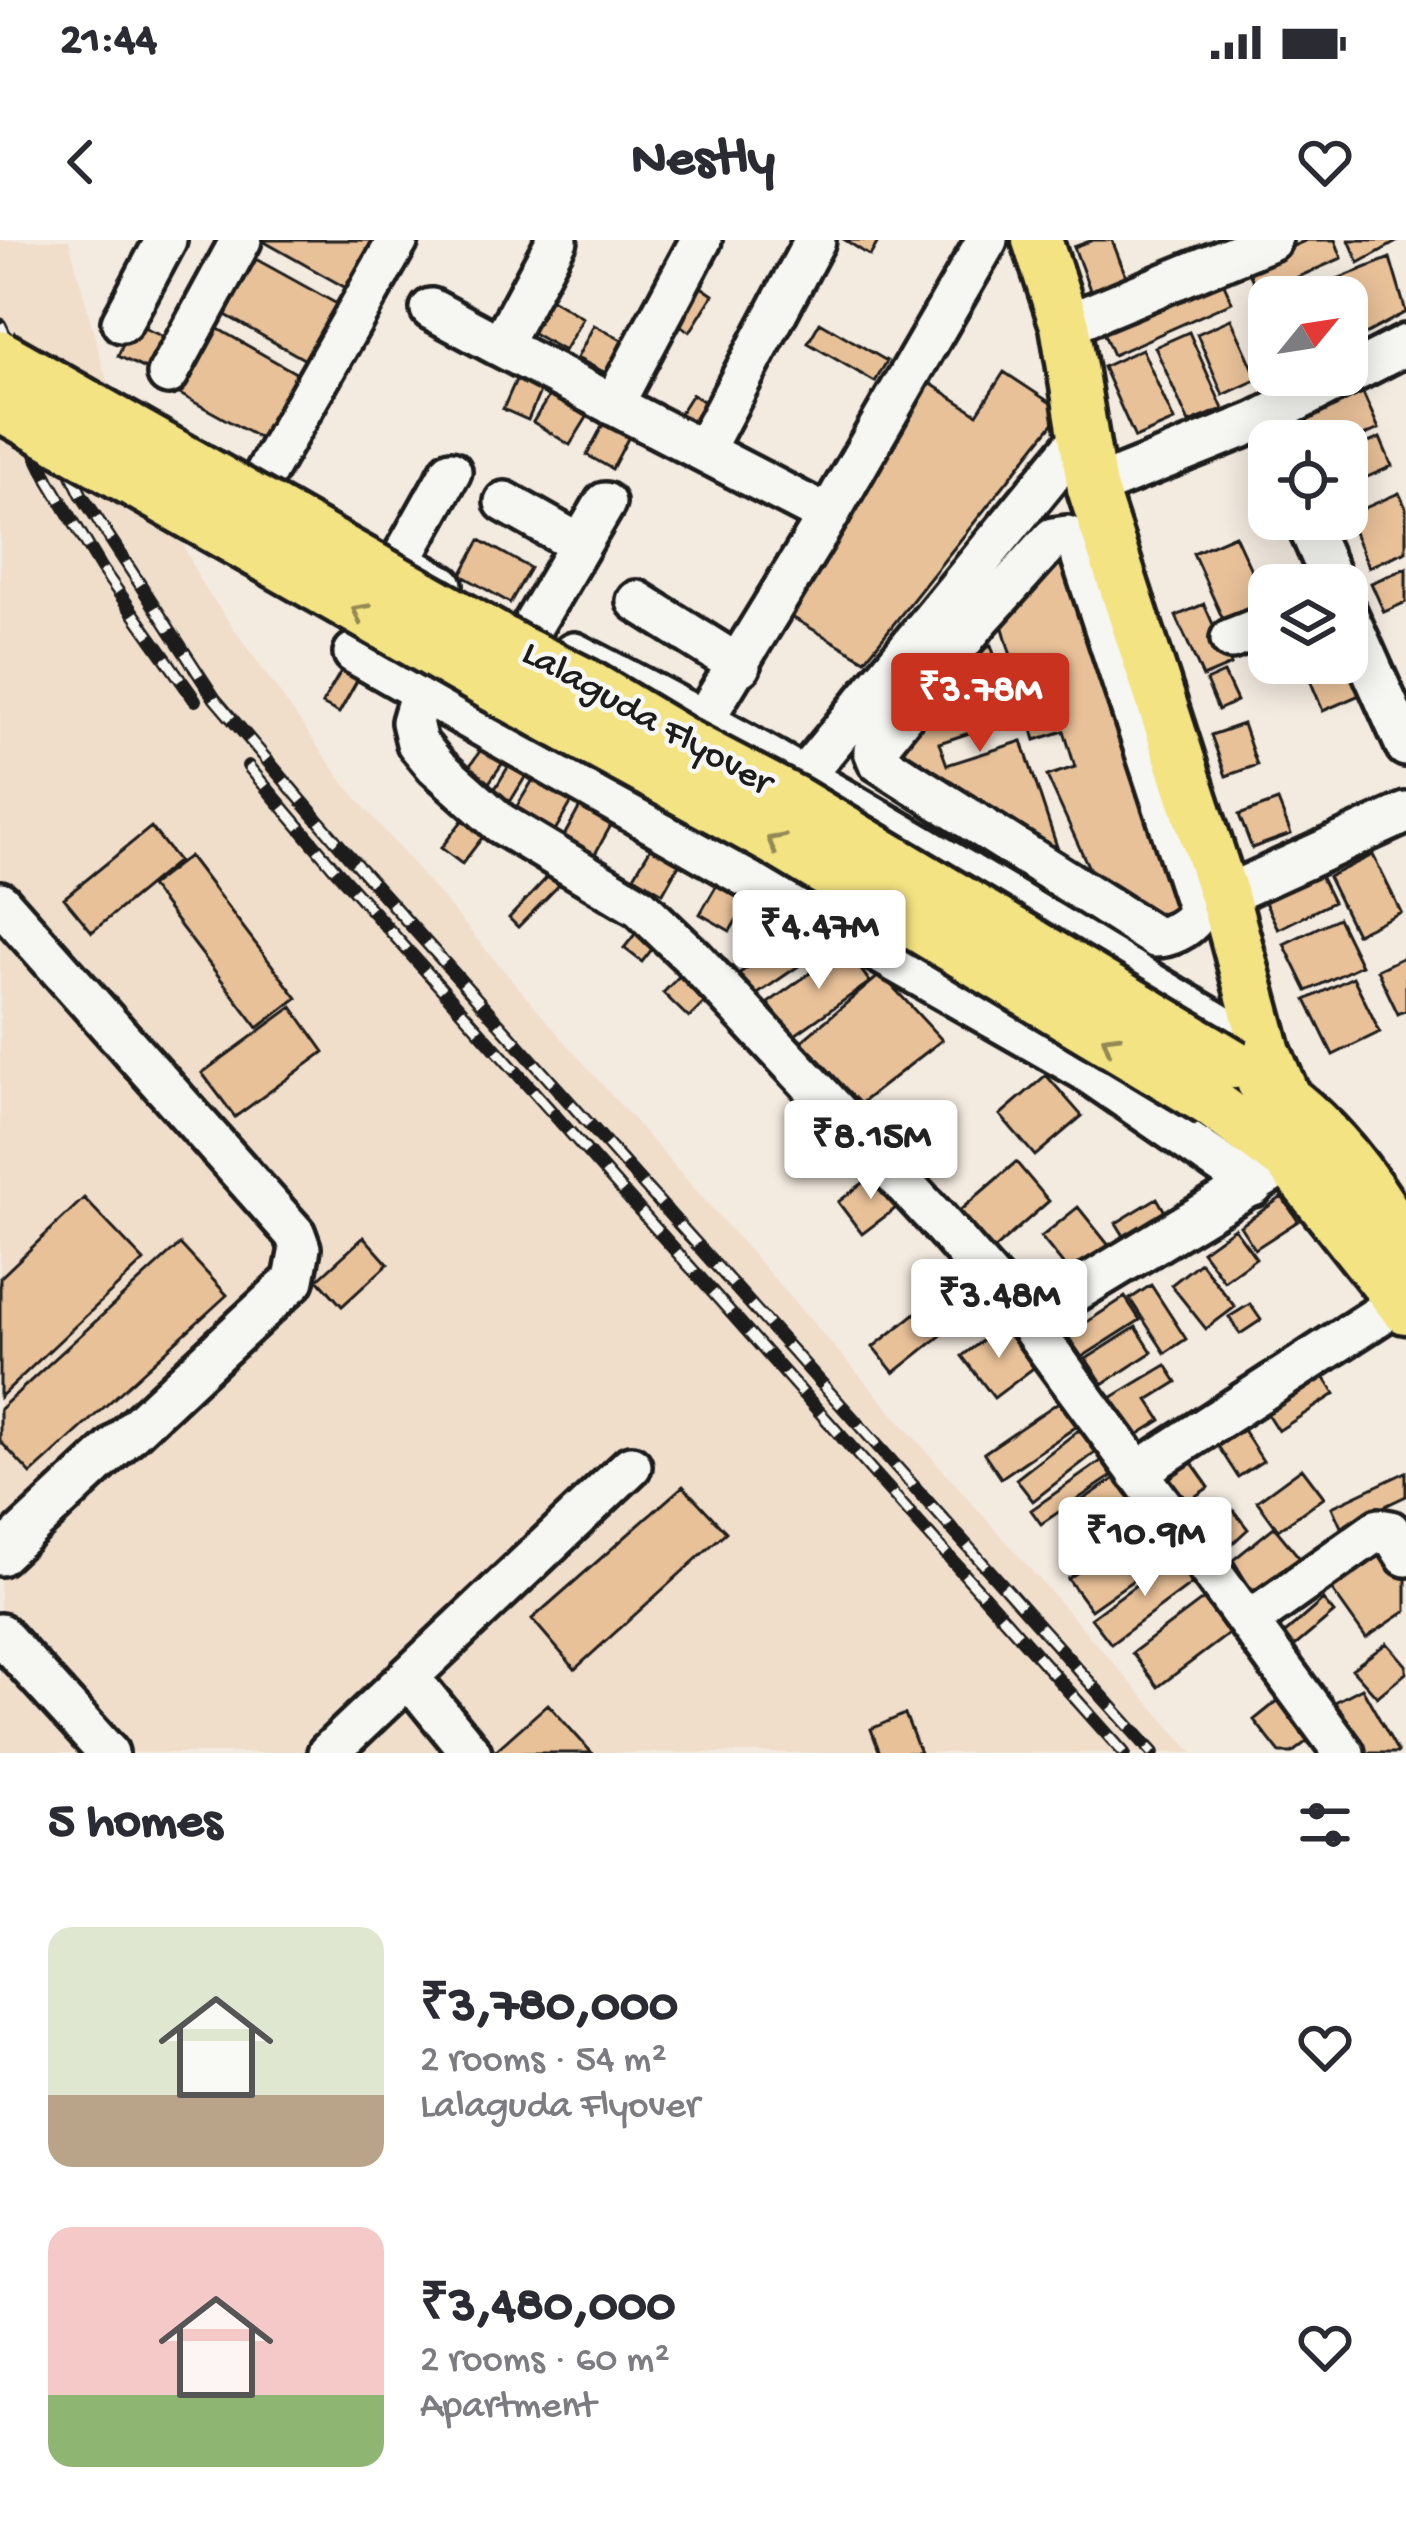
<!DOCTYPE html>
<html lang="en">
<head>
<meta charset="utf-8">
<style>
	:root { --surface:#fff; --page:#f7f7f7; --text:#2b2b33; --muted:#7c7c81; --accent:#c8321e }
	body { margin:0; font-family:"Gochi Hand",sans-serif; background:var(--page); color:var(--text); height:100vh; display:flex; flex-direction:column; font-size:45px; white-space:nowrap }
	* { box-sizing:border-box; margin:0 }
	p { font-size:39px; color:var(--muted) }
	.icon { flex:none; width:66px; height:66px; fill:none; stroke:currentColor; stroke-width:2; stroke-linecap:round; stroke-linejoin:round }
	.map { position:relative; height:1513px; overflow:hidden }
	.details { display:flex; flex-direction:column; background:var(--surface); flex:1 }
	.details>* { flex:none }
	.needle { width:78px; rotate:60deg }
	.fabs { position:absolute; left:1248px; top:36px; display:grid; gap:24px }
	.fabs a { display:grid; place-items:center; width:120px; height:120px; border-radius:24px; background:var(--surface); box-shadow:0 6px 30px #0003; font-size:60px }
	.price { position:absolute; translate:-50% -102px; padding:0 27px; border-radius:12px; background:#fff; color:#222; font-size:39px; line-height:78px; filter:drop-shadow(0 3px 6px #0008) }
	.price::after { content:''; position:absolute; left:50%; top:72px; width:36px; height:27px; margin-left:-18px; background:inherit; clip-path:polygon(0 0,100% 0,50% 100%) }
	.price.active { background:var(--accent); color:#fff }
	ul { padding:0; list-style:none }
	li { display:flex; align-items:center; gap:36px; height:300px; padding:0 48px }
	li span { display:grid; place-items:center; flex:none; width:336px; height:240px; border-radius:24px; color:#555 }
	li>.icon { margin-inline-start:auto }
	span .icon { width:144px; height:144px; fill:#fffc; stroke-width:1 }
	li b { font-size:51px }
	h2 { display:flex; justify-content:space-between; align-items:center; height:144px; padding:0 48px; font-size:51px }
	.status { display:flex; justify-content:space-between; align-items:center; height:84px; padding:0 60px; background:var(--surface); direction:ltr }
	.status svg { height:33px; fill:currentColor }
	header { display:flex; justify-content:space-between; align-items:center; height:156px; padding:0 48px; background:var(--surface); font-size:54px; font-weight:700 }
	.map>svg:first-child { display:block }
	.built { fill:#f0decb }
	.building { fill:#e9c199; stroke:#1c1c1c; stroke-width:3 }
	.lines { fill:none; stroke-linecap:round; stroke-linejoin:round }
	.minor-casing { stroke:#1c1c1c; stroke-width:48 }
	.major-casing { stroke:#1c1c1c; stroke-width:57 }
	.minor { stroke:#f6f6f2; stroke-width:39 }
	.major { stroke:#f4e382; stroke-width:48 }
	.rail-casing { stroke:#1c1c1c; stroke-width:14 }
	.rail { stroke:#f6f6f2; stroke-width:9; stroke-dasharray:27; stroke-linecap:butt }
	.major-bridge-casing { stroke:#1c1c1c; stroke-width:57; stroke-linecap:butt }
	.major-bridge { stroke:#f4e382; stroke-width:48 }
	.oneway { stroke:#938954 }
	.labels { text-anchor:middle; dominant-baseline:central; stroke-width:9; stroke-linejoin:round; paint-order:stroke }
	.street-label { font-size:39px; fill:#1c1c1c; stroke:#f6f6f2 }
</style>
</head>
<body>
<div class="status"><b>21:44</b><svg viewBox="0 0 49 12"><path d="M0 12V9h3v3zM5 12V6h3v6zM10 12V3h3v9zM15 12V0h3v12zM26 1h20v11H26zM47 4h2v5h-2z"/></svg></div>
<header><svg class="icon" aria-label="back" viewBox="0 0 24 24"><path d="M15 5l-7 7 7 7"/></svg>Nestly<svg class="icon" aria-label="heart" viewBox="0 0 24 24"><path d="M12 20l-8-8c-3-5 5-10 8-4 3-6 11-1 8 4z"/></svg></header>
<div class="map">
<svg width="1406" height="1513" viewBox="0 0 1406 1513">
	<rect width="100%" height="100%" fill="#f3ebe0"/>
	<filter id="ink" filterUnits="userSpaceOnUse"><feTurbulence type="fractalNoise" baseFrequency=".00833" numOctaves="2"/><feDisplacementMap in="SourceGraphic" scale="24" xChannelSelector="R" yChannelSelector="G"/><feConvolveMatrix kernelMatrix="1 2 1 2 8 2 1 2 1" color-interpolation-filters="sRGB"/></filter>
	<g filter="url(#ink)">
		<path class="built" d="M0 0H69L104 131 200 341 343 542 565 802 1193 1513H0Z"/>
		<path class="building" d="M261 0H385L355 53Z
			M845 0H879L870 16Z
			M1093 0H1112L1129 44 1093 58 1074 7Z
			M1307 0H1335L1342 18 1259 54 1246 26Z
			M1349 0H1400L1359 23Z
			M252 17 348 70 318 127 222 73Z
			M1390 18 1406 72 1356 99 1347 83V57H1334L1327 43Z
			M1219 33 1232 62 1113 115 1100 85Z
			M691 40 713 55 690 92 668 77Z
			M541 53 583 78 564 111 521 86Z
			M1231 79 1258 139 1223 155 1197 94Z
			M820 82 887 121 875 142 808 103Z
			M132 83 164 97 150 131 118 116Z
			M594 85 638 109 621 141 577 118Z
			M213 86 308 140 272 205 176 152Z
			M1189 92 1223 169 1189 183 1155 107Z
			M1142 109 1174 181 1135 198 1103 127Z
			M523 124 547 135 528 180 503 169Z
			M1004 132 1063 171 865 420 785 373 919 136 977 174Z
			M560 138 597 161 570 205 533 182Z
			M1363 153 1379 189 1347 203 1307 201 1298 182Z
			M692 154 719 171 704 194 678 176Z
			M611 169 636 183 612 229 587 215Z
			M1380 198 1392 226 1347 246V212Z
			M1399 253 1406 268V311L1369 327 1347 276Z
			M1235 295 1268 367 1226 386 1193 313Z
			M480 300 530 328 510 363 461 335Z
			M1064 309 1183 677 1144 678 1098 648 1047 536 1075 527 1064 491 1035 500 999 374Z
			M1406 328V362L1384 372 1371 343Z
			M1204 364 1231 425 1203 437 1176 376Z
			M991 405 1015 478 939 503 947 525 1022 501 1059 613 1024 608 919 536 897 501 943 442Z
			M1347 418 1362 454 1323 471 1303 423H1347Z
			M341 431 358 439 339 473 322 464Z
			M1224 433 1237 461 1218 470 1206 441Z
			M1243 484 1257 525 1226 536 1211 495Z
			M488 499 509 514 483 551 463 536Z
			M513 519 530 529 504 572 487 562Z
			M542 525 580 548 547 604 508 581Z
			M588 552 620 569 590 623 559 605Z
			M1278 561 1291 594 1252 608 1239 575Z
			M471 569 492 585 462 624 441 608Z
			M151 587 178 621 92 692 64 658Z
			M659 594 687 610 663 653 634 636Z
			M1373 615 1401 672 1356 694 1328 637Z
			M189 616 297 758 258 788 150 646Z
			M1314 624 1333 662 1278 689 1259 650Z
			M556 628 566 638 518 687 509 678Z
			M725 631 755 648 730 691 700 674Z
			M777 661 790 674 754 709 741 696Z
			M1338 678 1361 725 1307 751 1284 704Z
			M646 680 664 694 642 722 624 708Z
			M800 691 816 714 749 760 734 737Z
			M845 708 870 742 792 797 768 763Z
			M1406 716V770L1398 774 1377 730Z
			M688 727 715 752 689 778 663 753Z
			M881 734 942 800 851 871 792 809Z
			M1353 737 1380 792 1333 815 1306 760Z
			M292 767 324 812 235 877 202 833Z
			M1046 835 1082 876 1035 916 1000 875Z
			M1016 922 1049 961 984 1018 950 979Z
			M880 930 904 962 862 994 838 962Z
			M1282 957 1298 981 1255 1009 1240 986Z
			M84 958 144 1021 0 1157V1038Z
			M1157 958 1174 987 1134 1012 1116 983Z
			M1078 967 1119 1018 1082 1048 1041 997Z
			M1234 988 1256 1018 1224 1041 1202 1011Z
			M364 997 388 1024 342 1066 318 1039Z
			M180 1004 227 1055 31 1234 0 1201V1169Z
			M1200 1022 1235 1067 1206 1089 1171 1045Z
			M1151 1045 1186 1099 1165 1113 1130 1059Z
			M948 1047 969 1073 894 1133 873 1107Z
			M1125 1057 1140 1080 1082 1117 1067 1095Z
			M1250 1064 1261 1080 1240 1094 1229 1077Z
			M1004 1084 1036 1126 994 1158 962 1116Z
			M1136 1087 1152 1112 1103 1144 1086 1119Z
			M1166 1125 1177 1142 1148 1160 1161 1180 1134 1197 1109 1159Z
			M1321 1132 1335 1154 1278 1191 1264 1169Z
			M1063 1159 1080 1184 1001 1238 984 1213Z
			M1236 1179 1263 1221 1238 1237 1211 1195Z
			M1084 1186 1101 1208 1033 1261 1016 1239Z
			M1180 1206 1209 1247 1184 1264 1155 1224Z
			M1104 1219 1115 1234 1041 1284 1031 1270Z
			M1302 1228 1324 1257 1278 1290 1257 1261Z
			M1406 1232V1256L1341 1287 1332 1267Z
			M1117 1237 1132 1260 1078 1295 1063 1273Z
			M683 1246 726 1292 575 1429 532 1379Z
			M1233 1270 1248 1289 1224 1311 1210 1290Z
			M1155 1277 1177 1309 1091 1370 1068 1339Z
			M1274 1287 1308 1328 1260 1365 1233 1320Z
			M1381 1294 1406 1330V1371L1366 1398 1322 1336Z
			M1179 1313 1198 1339 1111 1404 1091 1378Z
			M1213 1352 1238 1387 1158 1447 1132 1413Z
			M1323 1360 1334 1373 1283 1416 1277 1400Z
			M1387 1403 1406 1425V1433L1377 1457 1352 1429Z
			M1362 1448 1398 1512 1397 1513H1366L1331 1464Z
			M1285 1455 1315 1495 1292 1513H1280L1254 1480Z
			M548 1464 592 1513H497L495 1511Z
			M905 1474 920 1513H880L871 1489Z"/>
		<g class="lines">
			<g class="minor-casing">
				<path id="minor" d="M557 0 500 106 828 276
					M431 69 500 106
					M122 82 166 0
					M1065 85 1271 0
					M168 134 241 0
					M613 165 701 0
					M704 209 815 0
					M261 241 398 0
					M1092 248 1256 182 1406 105
					M505 262 579 304
					M1305 279 1334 345
					M442 345 400 322 451 231
					M957 349 978 381 874 511 878 521 1155 697C1170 697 1186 689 1196 676V664L1077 303 1067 296 1053 298 978 381
					M637 361 740 426
					M1347 374 1406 506
					M451 389 421 451 412 482 417 503 436 526 500 583 640 667 693 718 934 976 1027 1081 1344 1513
					M530 390 605 263
					M1231 399 1269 384
					M354 413 1083 829 1253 946
					M574 413C812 533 1037 676 1266 812
					M704 479 828 276 987 0
					M804 536 1083 195
					M1224 656 1406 573
					M0 662 295 994 300 1008 294 1040 0 1315
					M1027 1081 1269 934
					M1137 1232 1401 1061
					M1248 1382 1379 1289 1390 1291 1406 1316
					M0 1394 108 1513
					M409 1437 471 1513
					M328 1513 631 1226"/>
			</g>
			<g class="major-casing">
				<path id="major" d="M1037 0 1065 85 1092 248 1224 656 1266 812 1285 856 1274 885 1261 899
					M1261 841C1325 881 1369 942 1406 1007
					M1210 862 1288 920 1406 1069"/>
			</g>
			<use href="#minor" class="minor"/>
			<use href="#major" class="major"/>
			<g class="rail-casing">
				<path id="rail" d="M0 84 81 254 215 459 347 614 1153 1513
					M0 140 49 241 102 329 195 460
					M248 526 334 628 1124 1513"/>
			</g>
			<use href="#rail" class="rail"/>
			<g class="major-bridge-casing">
				<path id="major-bridge" d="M0 115 517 409 585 443 690 506 795 561 1234 824
					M0 166 495 448 773 600 1210 862"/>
			</g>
			<use href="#major-bridge" class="major-bridge"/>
		</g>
		<defs><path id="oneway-chevron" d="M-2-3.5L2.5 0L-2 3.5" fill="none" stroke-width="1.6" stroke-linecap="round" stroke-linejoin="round" transform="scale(3)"/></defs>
		<g class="oneway">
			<use href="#oneway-chevron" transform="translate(360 372) rotate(-151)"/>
			<use href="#oneway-chevron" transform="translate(775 602) rotate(-151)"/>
			<use href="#oneway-chevron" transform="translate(1110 802) rotate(-149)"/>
		</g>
	</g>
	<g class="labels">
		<g class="street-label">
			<text transform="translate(646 480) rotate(29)">Lalaguda Flyover</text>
		</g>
	</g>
</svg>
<div class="fabs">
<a><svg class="needle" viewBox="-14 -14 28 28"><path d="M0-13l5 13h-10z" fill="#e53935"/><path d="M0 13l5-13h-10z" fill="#7c7c81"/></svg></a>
<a><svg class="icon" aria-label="locate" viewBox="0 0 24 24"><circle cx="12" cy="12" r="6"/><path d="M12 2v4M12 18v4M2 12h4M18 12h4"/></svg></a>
<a><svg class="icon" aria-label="layers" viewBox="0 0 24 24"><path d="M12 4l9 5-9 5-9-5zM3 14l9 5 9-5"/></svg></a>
</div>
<b class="price active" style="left:980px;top:515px">₹3.78M</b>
<b class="price" style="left:819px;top:752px">₹4.47M</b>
<b class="price" style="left:871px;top:962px">₹8.15M</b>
<b class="price" style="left:999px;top:1121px">₹3.48M</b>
<b class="price" style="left:1145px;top:1359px">₹10.9M</b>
</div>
<section class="details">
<h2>5 homes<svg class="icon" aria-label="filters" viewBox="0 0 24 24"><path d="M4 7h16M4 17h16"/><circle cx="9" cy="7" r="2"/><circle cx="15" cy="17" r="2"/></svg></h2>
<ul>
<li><span style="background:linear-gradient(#dfe7d0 70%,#b9a48a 0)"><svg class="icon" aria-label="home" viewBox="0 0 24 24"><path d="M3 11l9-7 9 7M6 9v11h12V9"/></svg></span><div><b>₹3,780,000</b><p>2 rooms · 54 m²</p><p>Lalaguda Flyover</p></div><svg class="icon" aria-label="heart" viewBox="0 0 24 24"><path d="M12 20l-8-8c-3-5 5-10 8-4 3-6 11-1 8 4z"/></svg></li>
<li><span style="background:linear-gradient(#f6c9c9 70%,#8fb573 0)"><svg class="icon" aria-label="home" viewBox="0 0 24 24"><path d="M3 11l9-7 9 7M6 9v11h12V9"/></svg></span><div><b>₹3,480,000</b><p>2 rooms · 60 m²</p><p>Apartment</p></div><svg class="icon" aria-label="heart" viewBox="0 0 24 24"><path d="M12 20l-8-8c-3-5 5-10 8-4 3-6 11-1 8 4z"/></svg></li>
</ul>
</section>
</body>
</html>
